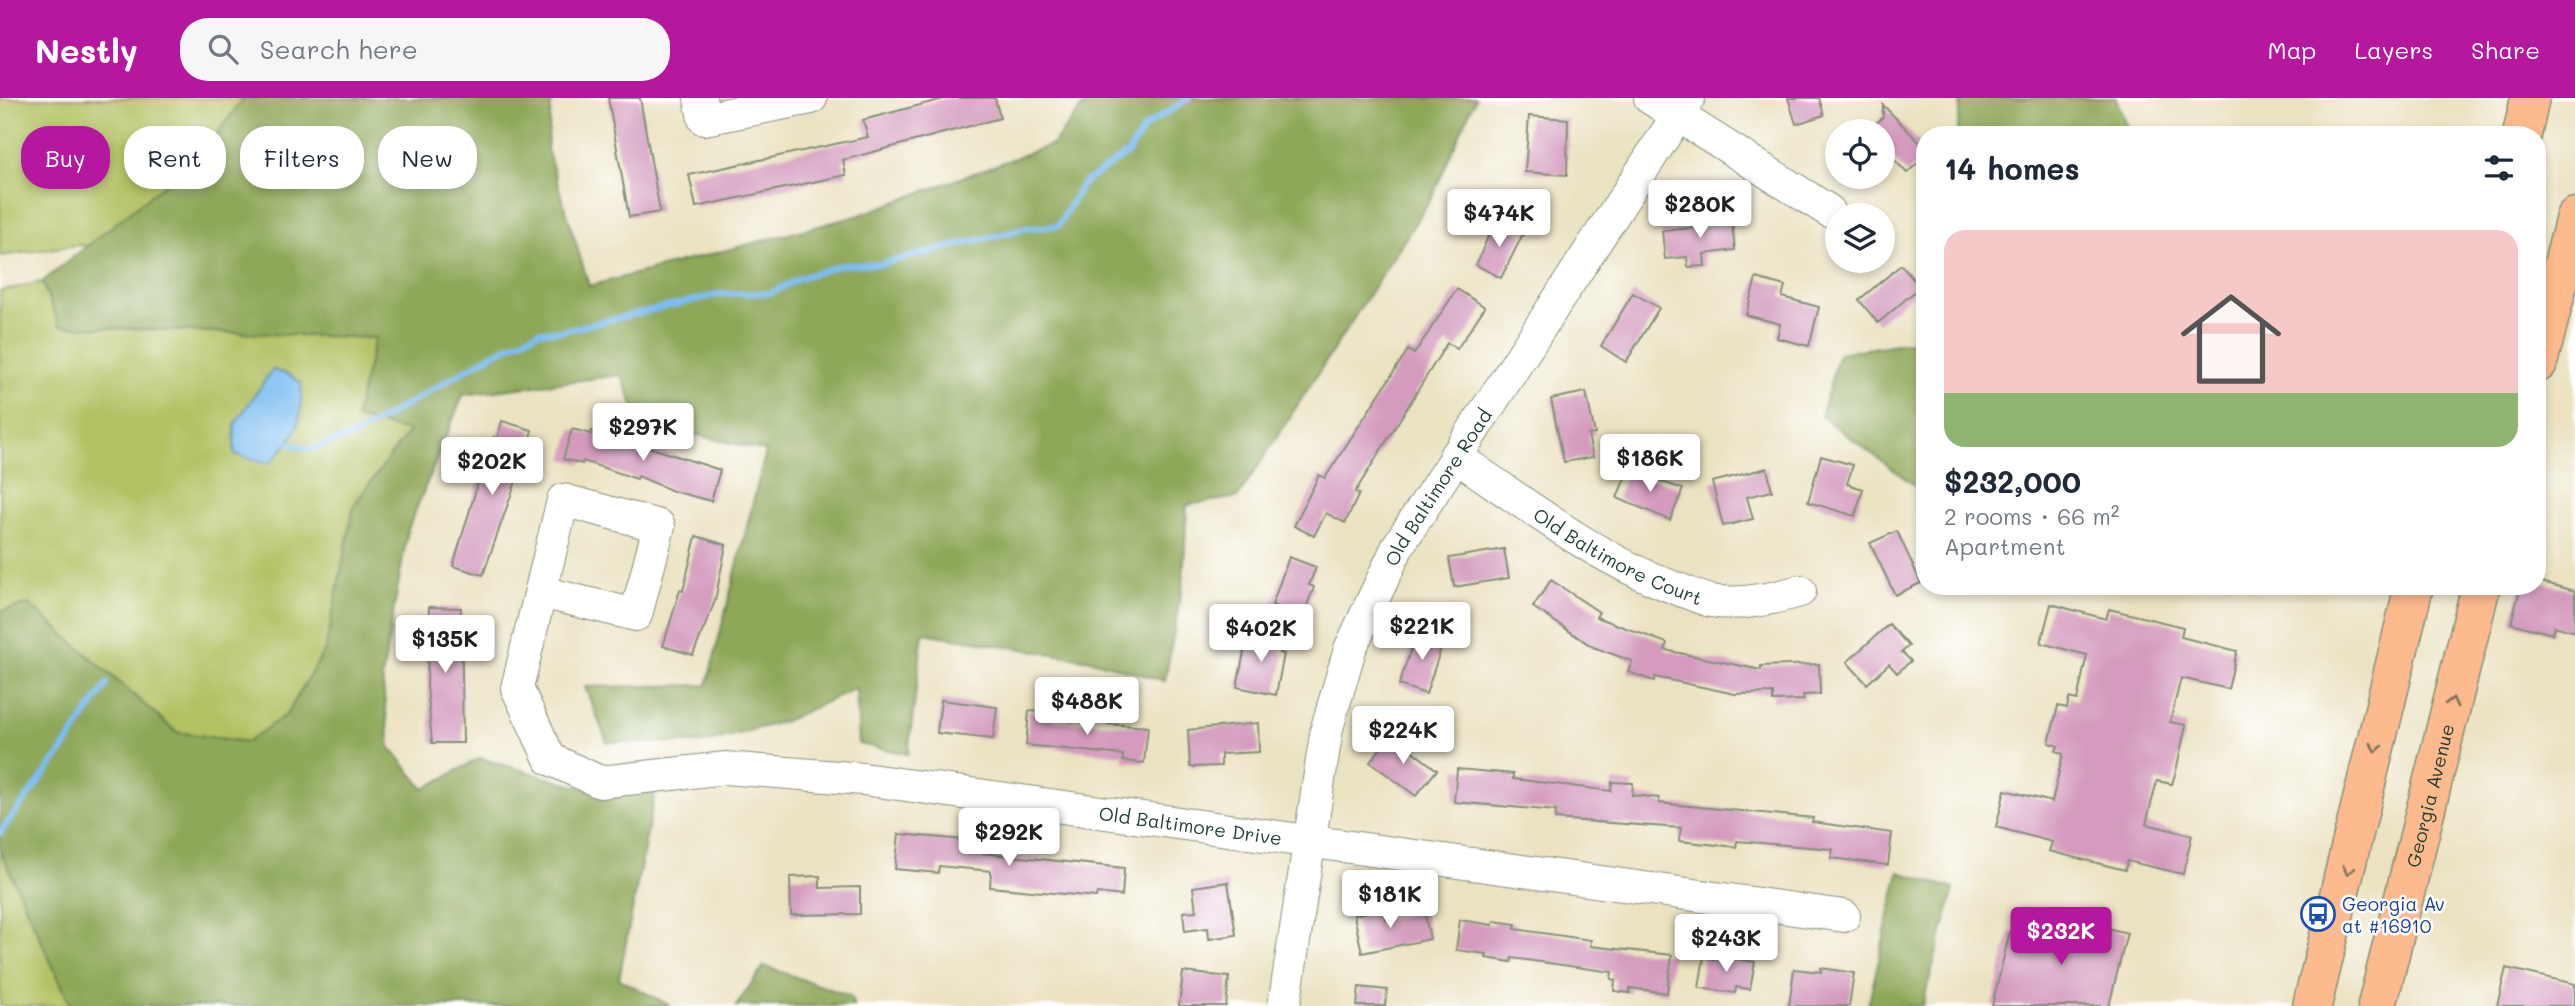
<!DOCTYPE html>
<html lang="en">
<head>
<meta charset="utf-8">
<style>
	:root { --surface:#fff; --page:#f6f6f7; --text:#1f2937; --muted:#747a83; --accent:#b5179e }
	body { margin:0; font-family:Mali,sans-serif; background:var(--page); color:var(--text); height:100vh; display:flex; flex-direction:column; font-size:26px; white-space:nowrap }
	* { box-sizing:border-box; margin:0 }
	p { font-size:23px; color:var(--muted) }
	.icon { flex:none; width:38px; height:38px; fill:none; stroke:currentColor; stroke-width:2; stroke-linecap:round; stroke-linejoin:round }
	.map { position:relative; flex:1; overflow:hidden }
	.side { position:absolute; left:1916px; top:28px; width:630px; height:469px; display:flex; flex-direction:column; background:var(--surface); border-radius:28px; box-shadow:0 4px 10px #0003 }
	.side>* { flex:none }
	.banner { position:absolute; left:21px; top:28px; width:665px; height:63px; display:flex; gap:14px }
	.tools { position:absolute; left:1825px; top:21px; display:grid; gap:14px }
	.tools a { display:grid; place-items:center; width:70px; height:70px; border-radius:50%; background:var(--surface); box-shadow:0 4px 10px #0003; font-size:35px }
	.price { position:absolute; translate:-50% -60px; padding:0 16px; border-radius:7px; background:#fff; color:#222; font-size:23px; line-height:46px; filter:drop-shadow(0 2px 4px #0008) }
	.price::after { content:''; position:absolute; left:50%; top:42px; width:21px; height:16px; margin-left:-10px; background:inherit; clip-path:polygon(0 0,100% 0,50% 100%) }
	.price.selected { background:var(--accent); color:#fff }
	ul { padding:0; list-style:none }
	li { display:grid; align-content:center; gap:14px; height:371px; padding:0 28px }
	li span { display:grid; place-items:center; height:217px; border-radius:21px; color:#555 }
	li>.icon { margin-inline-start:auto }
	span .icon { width:126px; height:126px; fill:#fffc; stroke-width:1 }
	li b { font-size:30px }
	h2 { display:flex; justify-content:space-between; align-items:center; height:84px; padding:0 28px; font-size:30px }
	.chip { padding:0 24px; border-radius:28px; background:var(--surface); box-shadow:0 4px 10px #0003; font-size:24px; line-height:63px }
	.chip.selected { background:var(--accent); color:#fff }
	header { display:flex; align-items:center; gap:42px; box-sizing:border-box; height:98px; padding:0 35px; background:var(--accent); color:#fff }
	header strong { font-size:33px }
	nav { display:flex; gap:38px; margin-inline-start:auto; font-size:24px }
	.search { width:490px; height:63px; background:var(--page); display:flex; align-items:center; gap:18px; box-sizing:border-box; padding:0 24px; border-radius:28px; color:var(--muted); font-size:26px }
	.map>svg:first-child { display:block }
	.green { fill:#b3c163; stroke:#697f4c; stroke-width:2 }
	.forest { fill:#8ea759; stroke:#567246; stroke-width:2 }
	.water { fill:#7dbdf1; stroke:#4e7d92; stroke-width:2 }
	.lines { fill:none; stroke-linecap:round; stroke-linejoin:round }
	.stream { stroke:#7dbdf1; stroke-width:6 }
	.building { fill:#d49bbe }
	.minor-casing { stroke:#85907a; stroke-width:34 }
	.major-casing { stroke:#85907a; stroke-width:41 }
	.minor { stroke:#fff; stroke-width:32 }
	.major { stroke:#fcba8e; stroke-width:38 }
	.oneway { stroke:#82755c }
	.labels { text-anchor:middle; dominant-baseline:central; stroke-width:5; stroke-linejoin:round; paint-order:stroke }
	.street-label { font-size:19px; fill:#1f3d34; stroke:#fff }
	.transit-label { font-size:19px; fill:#164399; stroke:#fff; text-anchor:start }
</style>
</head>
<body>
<header>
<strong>Nestly</strong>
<div class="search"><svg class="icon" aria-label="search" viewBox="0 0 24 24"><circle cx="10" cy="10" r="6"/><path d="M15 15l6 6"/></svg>Search here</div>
<nav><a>Map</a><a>Layers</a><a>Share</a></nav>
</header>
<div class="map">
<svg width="2575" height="908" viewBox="0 0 2575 908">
	<rect width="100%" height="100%" fill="#fff"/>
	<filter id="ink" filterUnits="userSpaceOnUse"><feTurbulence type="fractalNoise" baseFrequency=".0143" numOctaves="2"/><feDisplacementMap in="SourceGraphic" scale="14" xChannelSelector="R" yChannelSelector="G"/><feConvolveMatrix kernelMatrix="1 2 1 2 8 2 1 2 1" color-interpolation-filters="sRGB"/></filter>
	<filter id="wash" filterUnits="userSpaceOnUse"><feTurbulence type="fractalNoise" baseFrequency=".00686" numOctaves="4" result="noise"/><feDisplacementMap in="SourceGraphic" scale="28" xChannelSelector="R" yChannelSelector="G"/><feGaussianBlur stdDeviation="1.57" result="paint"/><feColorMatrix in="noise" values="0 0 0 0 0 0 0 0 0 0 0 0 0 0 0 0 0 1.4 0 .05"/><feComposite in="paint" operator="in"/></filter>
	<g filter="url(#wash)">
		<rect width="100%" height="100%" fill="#ebe2c1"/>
		<path class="green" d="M0 0H484L483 174 76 147 0 158Z
			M42 184 60 228 375 240 409 333 354 407 326 550 287 616 247 644 176 634 29 506 0 514V193Z
			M0 752 71 908H0Z"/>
		<path class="forest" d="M244 0H552L547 51 589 188 857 118 1053 46 1089 0H1476L1432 99 1238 399 1187 407 1183 484 1165 583 1091 562 923 535 908 656 859 646 856 590 785 623 705 645 607 644 585 589 707 587 766 353 640 324 621 277 463 297 408 431 382 579 390 649 424 691 480 660 599 695 658 678 619 881 671 908H71L0 752V514L29 506 176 634 247 644 287 616 326 550 354 407 409 333 355 320 375 240 60 228 42 184 200 58Z
			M1961 0H2116L2130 37H1957Z
			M1925 242V395L1821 318 1839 255Z
			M1899 774 1954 791 1922 908H1868Z
			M764 868 850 898 854 908H736Z"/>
		<path class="water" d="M272 272 288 276 301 285C303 325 298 339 268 366L234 356 235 326Z"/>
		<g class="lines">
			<path class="stream" d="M290 346 310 351 353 338 493 256 540 233H562L721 196 771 195 800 180 841 167 880 166 1028 130 1058 128 1082 86 1128 55 1146 28 1189 0
				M0 735 62 653 107 586"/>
		</g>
		<g id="blocks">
			<path class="building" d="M608 0H640L660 114 629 119Z
				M947 0H995L1000 20 843 62 846 77 696 109 689 77 868 39 863 22Z
				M1788 0H1819L1824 17 1796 26Z
				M1883 7 1925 50V58L1907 75 1883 50V33H1868L1883 19Z
				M1529 18 1568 21 1567 77 1525 74Z
				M1731 115 1735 152 1704 156 1705 168 1688 169 1687 159 1665 161 1662 133 1701 129 1700 118Z
				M1495 122 1523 136 1501 180 1476 167Z
				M1901 167 1920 189 1878 225 1859 202Z
				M1756 180 1785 188 1782 199 1819 209 1809 248 1777 240 1780 226 1746 217Z
				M1457 191 1485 209 1457 251 1447 245 1355 394 1359 396 1345 425 1326 415 1314 438 1294 428 1319 377 1325 380 1408 252 1414 256Z
				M1633 195 1659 210 1626 264 1601 248Z
				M1586 294 1595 336 1588 337 1593 359 1564 364 1551 301Z
				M502 323 532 332 527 350 524 348 515 386 483 477 453 468 486 358 493 339 497 340Z
				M572 331 591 336 592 333 611 337 720 372 711 403 673 393 638 378 637 381 583 363 582 366 563 361Z
				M1821 358 1853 367 1847 386 1863 391 1855 418 1808 404Z
				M1767 370 1772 393 1747 399 1753 421 1723 428 1712 384Z
				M1628 372 1683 391 1670 422 1617 400Z
				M1897 433 1921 485 1895 497 1870 445Z
				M696 438 726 447 715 503 693 557 663 548 680 492 683 493Z
				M1504 451 1509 480 1454 489 1449 460Z
				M1289 459 1316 469 1309 487 1314 489 1303 518 1272 507Z
				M1551 482 1599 514 1596 519 1667 545 1665 552 1761 572V568L1819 566 1820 596 1803 597 1804 602 1773 603V595L1735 596 1655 579 1654 583 1628 574 1632 563 1593 549 1533 509Z
				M2538 483 2575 493V534L2554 528 2552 536 2511 525 2521 488H2538Z
				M2051 506 2106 521 2109 511 2183 529 2181 539 2237 553 2228 591 2181 580 2170 624 2186 627 2176 673 2172 686 2157 683 2146 726 2192 737 2183 776 2127 763 2125 772 2049 753 2052 744 1996 729 2005 692 2052 704 2063 656 2056 653 2058 648 2049 645 2058 608 2067 610 2069 600 2077 602 2087 557 2041 545Z
				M429 509 461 510 463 645H432L427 587Z
				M1889 526 1909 548 1902 554 1911 563 1897 575 1889 566 1867 586 1847 564Z
				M1417 532 1444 541 1426 596 1399 587Z
				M1248 534 1283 541 1280 555 1284 556 1276 597 1237 589Z
				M941 602 997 609 993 641 937 635Z
				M1029 613 1054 615 1053 622 1148 629 1144 665 1123 663V657L1026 647Z
				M1258 625 1259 654 1221 656V668L1190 669 1188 632Z
				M1391 637 1437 672 1416 698 1370 664Z
				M1457 671 1513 676V681L1611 693 1612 684 1633 685 1632 697 1659 700V705L1813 720 1812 724 1892 735 1888 767 1831 760 1833 751 1737 743 1736 749 1679 743 1681 730 1555 721 1556 713 1454 704Z
				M899 736 964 742 963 753 1124 770 1122 798 1097 795 1096 799 990 789 991 773 939 768 938 775 895 771Z
				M820 778V790L860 789V816L791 817 790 779Z
				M1228 784 1236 837 1209 841 1208 830 1185 833 1183 814 1196 813 1193 789Z
				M1384 810 1386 821 1424 813 1430 841 1362 855 1354 817Z
				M2060 818 2127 835 2109 908H1992L2010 833 2054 844Z
				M1460 822 1493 827 1494 823 1516 826 1515 831 1591 842 1590 848 1672 857 1667 895 1630 890V895L1614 893 1615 882 1611 881 1612 874 1512 860 1511 864 1486 860 1487 856 1456 852Z
				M1718 858 1755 864 1750 891 1736 889 1735 895 1699 890 1704 859 1717 862Z
				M1821 870 1854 875 1849 908H1789L1794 871 1821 874Z
				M2506 870 2575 886V908H2497Z
				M1183 874 1229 879 1226 908H1179Z
				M1359 889 1387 892 1385 908H1357Z"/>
		</g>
	</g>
	<g filter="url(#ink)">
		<use href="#blocks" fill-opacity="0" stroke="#85907a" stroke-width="2"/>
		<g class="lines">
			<g class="minor-casing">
				<g id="minor">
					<path d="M700 0 704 21 811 0"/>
					<path d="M1650 0 1829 113"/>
					<path id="s1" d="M1455 358C1526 406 1595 460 1675 490 1687 494 1699 500 1711 503 1740 508 1772 501 1800 493"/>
					<path id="s2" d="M541 494 636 517 659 428 563 402 517 590 550 661 600 684 726 670 863 681 1844 818"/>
					<path id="s3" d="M1284 908 1327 630 1350 551 1398 448 1689 0"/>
				</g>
			</g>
			<g class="major-casing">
				<g id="major">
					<path d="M2522 37 2530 0"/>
					<path d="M2538 265 2575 119"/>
					<path d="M2312 908 2414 488"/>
					<path id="s4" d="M2377 908 2481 488"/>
				</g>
			</g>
			<use href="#minor" class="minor"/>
			<use href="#major" class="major"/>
		</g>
		<defs><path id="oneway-chevron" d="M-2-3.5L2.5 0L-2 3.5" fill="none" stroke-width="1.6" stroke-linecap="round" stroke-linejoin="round" transform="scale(1.75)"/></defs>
		<g class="oneway">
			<use href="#oneway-chevron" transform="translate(2452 604) rotate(-76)"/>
			<use href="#oneway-chevron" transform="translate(2376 650) rotate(103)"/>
			<use href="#oneway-chevron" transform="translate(2348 772) rotate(104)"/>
		</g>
	</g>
	<defs>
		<g id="bus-ring" transform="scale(1.75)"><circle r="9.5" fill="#fff" stroke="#1a4fb4" stroke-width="1.5"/><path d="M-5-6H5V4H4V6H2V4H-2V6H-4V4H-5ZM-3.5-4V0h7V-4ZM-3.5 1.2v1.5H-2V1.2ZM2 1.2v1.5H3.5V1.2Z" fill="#1a4fb4"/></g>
	</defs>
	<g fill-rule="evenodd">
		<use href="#bus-ring" x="2318" y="816"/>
	</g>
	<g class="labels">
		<g class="street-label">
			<text stroke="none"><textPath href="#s3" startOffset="548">Old Baltimore Road</textPath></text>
			<text stroke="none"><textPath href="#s1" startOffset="192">Old Baltimore Court</textPath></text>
			<text stroke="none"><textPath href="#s4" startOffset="217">Georgia Avenue</textPath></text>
			<text stroke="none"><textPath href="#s2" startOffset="1211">Old Baltimore Drive</textPath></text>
		</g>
		<g class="transit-label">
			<text x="2342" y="805">Georgia Av<tspan x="2342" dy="22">at #16910</tspan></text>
		</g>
	</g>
</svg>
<div class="tools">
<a><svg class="icon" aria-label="locate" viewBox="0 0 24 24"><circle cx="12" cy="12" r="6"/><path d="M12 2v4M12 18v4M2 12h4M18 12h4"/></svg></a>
<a><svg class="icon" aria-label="layers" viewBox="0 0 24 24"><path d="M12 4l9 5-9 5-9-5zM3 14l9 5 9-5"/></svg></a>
</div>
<b class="price" style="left:1700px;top:142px">$280K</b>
<b class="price" style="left:1499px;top:151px">$474K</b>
<b class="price" style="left:643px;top:365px">$297K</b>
<b class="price" style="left:1650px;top:396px">$186K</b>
<b class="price" style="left:492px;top:399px">$202K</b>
<b class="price" style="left:1422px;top:564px">$221K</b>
<b class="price" style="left:1261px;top:566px">$402K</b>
<b class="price" style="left:445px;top:577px">$135K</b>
<b class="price" style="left:1087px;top:639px">$488K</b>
<b class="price" style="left:1403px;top:668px">$224K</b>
<b class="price" style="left:1009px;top:770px">$292K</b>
<b class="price" style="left:1390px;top:832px">$181K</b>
<b class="price selected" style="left:2061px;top:869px">$232K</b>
<b class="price" style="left:1726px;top:876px">$243K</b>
<div class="banner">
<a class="chip selected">Buy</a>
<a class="chip">Rent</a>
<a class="chip">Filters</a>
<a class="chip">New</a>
</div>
<section class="side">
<h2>14 homes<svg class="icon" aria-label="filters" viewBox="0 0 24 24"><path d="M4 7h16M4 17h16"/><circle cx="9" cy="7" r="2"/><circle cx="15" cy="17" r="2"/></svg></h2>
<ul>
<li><span style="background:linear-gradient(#f6c9c9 75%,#8fb573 0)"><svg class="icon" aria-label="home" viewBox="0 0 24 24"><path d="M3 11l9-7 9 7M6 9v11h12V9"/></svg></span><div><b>$232,000</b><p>2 rooms · 66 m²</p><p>Apartment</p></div></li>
</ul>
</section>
</div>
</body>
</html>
